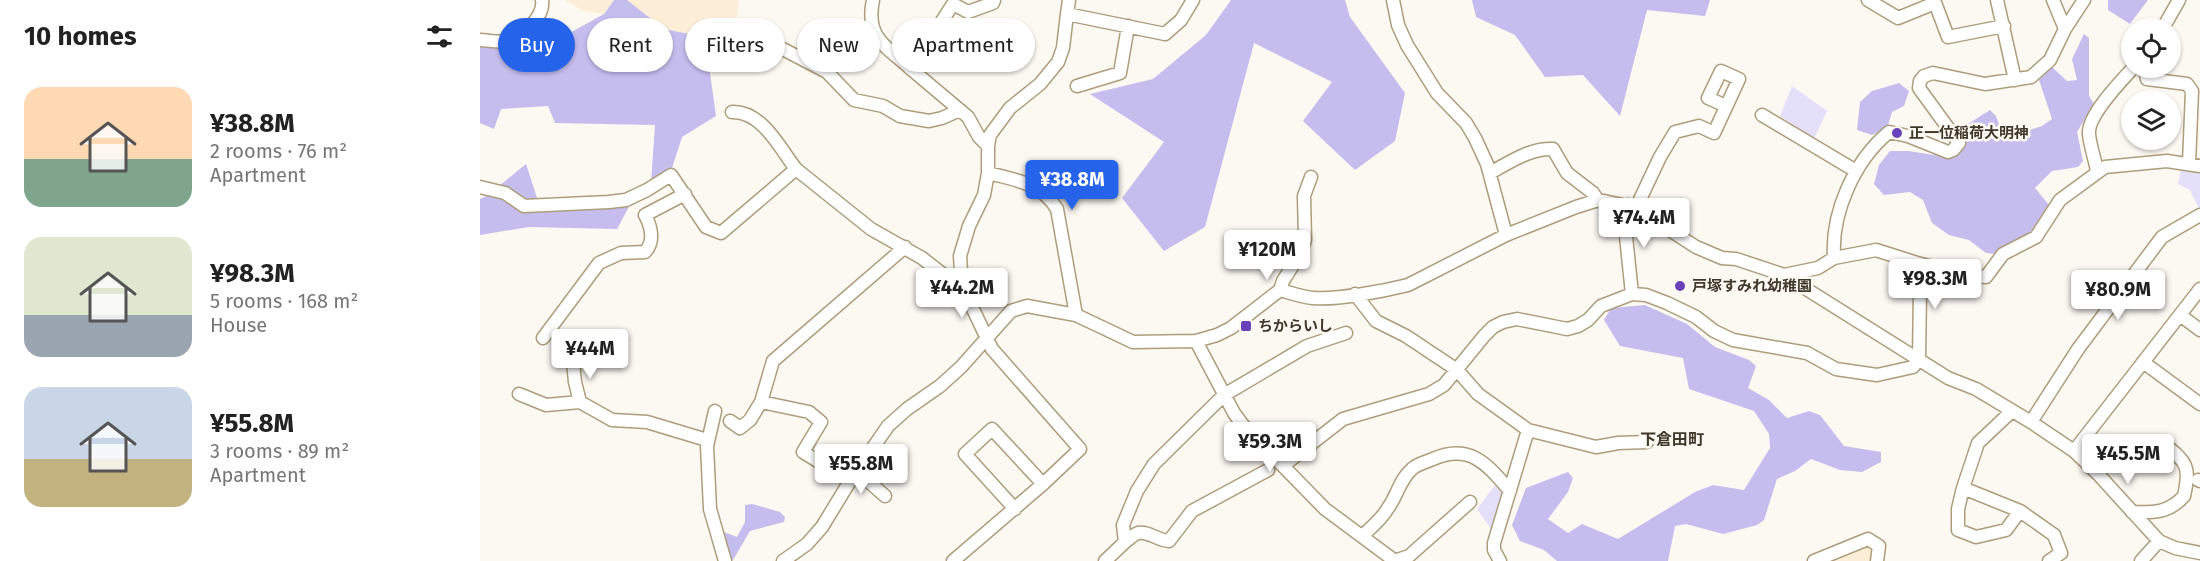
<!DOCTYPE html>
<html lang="en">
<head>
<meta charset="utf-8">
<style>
	:root { --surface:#fff; --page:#f6f6f6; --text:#222; --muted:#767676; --accent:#2563eb }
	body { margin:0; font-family:"Fira Sans","Noto Sans JP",sans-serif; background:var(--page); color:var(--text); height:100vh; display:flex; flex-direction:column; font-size:22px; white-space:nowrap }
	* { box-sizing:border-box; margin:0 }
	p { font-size:20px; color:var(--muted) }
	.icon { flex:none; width:33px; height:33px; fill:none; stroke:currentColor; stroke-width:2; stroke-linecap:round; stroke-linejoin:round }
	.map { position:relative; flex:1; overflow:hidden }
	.side { display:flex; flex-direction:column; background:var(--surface); width:480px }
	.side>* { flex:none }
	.guide { position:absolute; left:18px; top:18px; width:570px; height:54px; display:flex; gap:12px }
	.controls { position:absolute; left:1641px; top:18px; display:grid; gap:12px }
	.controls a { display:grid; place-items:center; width:60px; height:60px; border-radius:50%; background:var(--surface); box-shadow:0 2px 4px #0004; font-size:30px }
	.price { position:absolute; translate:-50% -51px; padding:0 14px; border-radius:6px; background:#fff; color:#222; font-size:20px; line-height:39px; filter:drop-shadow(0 2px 3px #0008) }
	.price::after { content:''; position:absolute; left:50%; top:36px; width:18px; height:14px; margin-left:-9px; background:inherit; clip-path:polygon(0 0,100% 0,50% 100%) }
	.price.on { background:var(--accent); color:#fff }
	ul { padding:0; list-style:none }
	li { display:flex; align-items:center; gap:18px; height:150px; padding:0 24px }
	li span { display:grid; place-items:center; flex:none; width:168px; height:120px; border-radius:18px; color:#555 }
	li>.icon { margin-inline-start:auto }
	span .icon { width:72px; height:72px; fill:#fffc; stroke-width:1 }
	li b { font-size:26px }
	h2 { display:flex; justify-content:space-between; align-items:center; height:72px; padding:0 24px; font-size:26px }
	.pill { padding:0 21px; border-radius:27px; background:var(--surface); box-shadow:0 2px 4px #0004; font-size:21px; line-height:54px }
	.pill.on { background:var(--accent); color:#fff }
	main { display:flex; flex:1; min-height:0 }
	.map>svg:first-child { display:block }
	.built { fill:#fdefd7 }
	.green { fill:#e5e0fa }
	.forest { fill:#c6bdef }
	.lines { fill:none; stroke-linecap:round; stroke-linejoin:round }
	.minor-casing { stroke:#ae9d7c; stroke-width:15 }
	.minor { stroke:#fff; stroke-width:12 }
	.poi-dot { fill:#6941b9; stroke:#fcf8f2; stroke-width:2 }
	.labels { text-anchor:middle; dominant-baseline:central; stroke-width:5; stroke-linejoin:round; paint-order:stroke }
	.poi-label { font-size:15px; font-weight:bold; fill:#40392b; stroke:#fcf8f2; text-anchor:start }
	.neighbourhood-label { font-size:16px; font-weight:bold; fill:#40392b; stroke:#fcf8f2 }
</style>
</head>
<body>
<main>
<section class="side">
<h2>10 homes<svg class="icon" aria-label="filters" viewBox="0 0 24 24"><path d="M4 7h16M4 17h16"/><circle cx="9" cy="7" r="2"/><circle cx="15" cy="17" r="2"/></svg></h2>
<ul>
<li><span style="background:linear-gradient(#ffd9b3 60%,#7fa58c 0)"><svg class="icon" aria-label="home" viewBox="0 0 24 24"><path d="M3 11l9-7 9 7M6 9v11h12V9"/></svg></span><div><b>¥38.8M</b><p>2 rooms · 76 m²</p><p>Apartment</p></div></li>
<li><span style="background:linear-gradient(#dfe7d0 65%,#9aa5b1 0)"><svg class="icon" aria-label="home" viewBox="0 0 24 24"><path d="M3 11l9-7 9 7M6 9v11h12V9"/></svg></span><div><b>¥98.3M</b><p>5 rooms · 168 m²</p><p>House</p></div></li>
<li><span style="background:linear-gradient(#c9d6e8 60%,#c2b280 0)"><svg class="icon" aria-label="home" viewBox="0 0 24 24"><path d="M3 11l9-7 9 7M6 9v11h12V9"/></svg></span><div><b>¥55.8M</b><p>3 rooms · 89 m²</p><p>Apartment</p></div></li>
</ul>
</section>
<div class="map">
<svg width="1720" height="561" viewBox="0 0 1720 561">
	<rect width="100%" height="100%" fill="#fcf8f2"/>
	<path class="built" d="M85 0H134L124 14 103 11Z
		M147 0H259L257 17 225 37 184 29Z
		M1387 544 1394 550 1393 561H1341Z"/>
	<path class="green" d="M1312 86 1347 111 1334 139 1300 116Z
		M1702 165 1720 169V211L1710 190 1698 184Z
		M1016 484 1022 491 1024 497 1011 529 997 509Z"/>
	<path class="forest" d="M134 0H147L184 29 225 37 236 116 202 137 192 168 171 183 175 125 75 123 68 106 21 109 14 129 0 123V45L27 46 52 34 77 40 124 14Z
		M751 0H865L870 17 925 93 915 141 875 170 823 121 852 82 774 43 725 227 684 251 642 198 684 142 610 94 673 79 726 35Z
		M992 0H1230L1225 16 1167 10 1140 116 1103 75 1065 77 1035 35 996 17Z
		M1628 0H1668L1650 24 1628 10Z
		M1604 34 1609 38V96L1614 104 1597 132 1603 161 1598 167 1572 171 1555 188 1569 205 1549 234 1515 254 1506 253 1489 240 1469 235 1452 223 1443 200 1430 192 1404 195 1394 184 1399 165 1410 151H1429L1472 158 1484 143 1488 124 1510 110 1516 116 1524 138 1562 126 1572 119 1559 80 1565 70 1572 67 1587 81 1597 80 1592 59Z
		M1419 83 1429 91 1424 106 1412 112 1407 128 1392 135 1377 130 1380 102 1392 91Z
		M46 164 58 201 151 203 137 229 49 227 0 235V199L8 195Z
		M1165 305 1207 324 1235 347 1269 360 1276 366 1268 388 1289 400 1307 418 1329 411 1340 415 1364 446 1401 452V462L1382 472 1360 470 1331 459 1315 471 1297 479 1284 520 1277 525 1243 534 1206 524 1195 526 1188 561H1077L1064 550 1040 541 1032 525 1046 488 1088 472 1093 478 1088 492 1068 519 1088 533 1102 524 1138 539 1215 492 1233 485 1264 490 1290 448 1289 434 1274 411 1209 389 1203 358 1140 346 1124 320 1131 308Z
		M272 504 300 512 305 517 304 522 270 531 253 560 250 559 242 537 244 532 257 537 265 522V505Z"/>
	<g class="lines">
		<g class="minor-casing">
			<path id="minor" d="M393 0C385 38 406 46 431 69
				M913 0 918 25 927 45 957 93 986 123 995 138 1007 164 1026 235
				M1388 0 1418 18 1455 3
				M1454 0 1468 37 1524 26
				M1517 0 1535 80
				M1573 0 1585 29
				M587 14 589 0
				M1683 28 1699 0
				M283 31 297 46 347 72 374 100 403 106 420 116 449 121 462 118 480 110
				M0 40C8 40 18 43 25 41 41 38 65 17 62 0
				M1666 75 1667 79 1707 84 1712 91 1709 163
				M597 86 640 73 648 26
				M252 112C282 111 299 147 316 169
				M1282 115 1376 171
				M508 146 499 137 488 117 431 69 473 4 488 12 513 3 514 0
				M1617 171C1615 159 1610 146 1609 134 1607 116 1641 81 1653 68
				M508 173C536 180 561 183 577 209L596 315
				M1010 173C1030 162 1050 148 1073 149L1087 173 1113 193 1118 201
				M0 187 25 193 44 206 129 202 146 200 167 190 191 175 226 227 241 233 316 169 391 229 442 258 474 283 482 286
				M1148 205 1145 227 1152 294
				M1156 208 1180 157 1195 132 1219 126 1234 133 1259 79 1241 71 1228 98 1246 106
				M1354 258C1351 213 1374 161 1409 132L1428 136 1468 152 1473 150 1479 143 1439 88 1440 81 1444 76 1453 73 1505 84 1551 77 1570 60 1585 29 1604 0
				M1304 275 1338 268 1354 258 1396 250 1437 263 1485 275 1506 277 1523 254 1556 237 1580 200 1625 167 1687 161 1720 166
				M800 290 803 281 821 252 825 240 824 196 831 177
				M875 294 896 321 926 336 977 370 998 394 1048 430 1014 543V550L1020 561
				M1700 315 1720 330
				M63 338 119 263 141 253 165 252C175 241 171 226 165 215L205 194
				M716 341 754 413 762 424 845 509 915 561
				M93 362 95 382 100 402
				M1663 362 1720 404
				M39 394 66 405 100 402 132 420 167 422 227 440
				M281 402 329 412 341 422 323 452 370 481
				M235 411 227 446 230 509 245 561
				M1532 411 1498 443 1483 488 1540 511 1574 535 1581 553 1569 561
				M250 421 260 428 270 420 281 402 293 361 425 247
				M1551 422 1598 349 1682 237 1720 215
				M1048 430 1116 447 1138 443 1167 442
				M1594 451 1720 289
				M804 465 863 419 949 394 964 385 1004 336 1013 327 1023 322 1037 319 1087 329 1098 326 1108 320 1121 306 1152 294 1166 295 1187 303 1216 317 1234 331 1253 340 1327 353 1356 369 1397 375 1433 367 1439 359 1440 291 1437 263
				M377 471 405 496
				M1718 480 1720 481
				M1483 488 1478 509V530L1496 537 1526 530 1540 511
				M535 509 485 454 512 429 563 484
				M1652 512C1673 513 1689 513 1704 496 1711 465 1706 462 1683 443
				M883 535C892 527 902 519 908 508 917 496 920 479 932 469 937 464 946 462 953 459 990 443 1007 464 1030 491
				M645 542C648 540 654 534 658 533 669 531 679 541 689 541L712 511 788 470
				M303 561 327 544 342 527 370 481 408 426 427 409 460 386 481 367 531 311 547 306 596 315 653 342 716 341 737 335 751 328 800 290C811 293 822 297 833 298 857 300 904 291 928 285L1026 235 1096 207 1115 201H1124L1156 208 1216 247 1242 258 1256 259 1304 275 1468 378 1496 389 1551 422 1594 451 1618 474 1679 541 1695 548 1720 553
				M473 561 563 484 600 449 512 349 482 286 480 256 489 226 504 195 508 173V146L510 135 530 108 560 84 578 62 583 48 587 14 685 34 701 20 713 0
				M625 561 645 542 643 525 657 491 674 464 744 395 827 346 866 333
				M914 561 929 556 990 502
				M1334 561 1388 539 1399 546 1397 561
				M1661 561 1679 541"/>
		</g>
		<use href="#minor" class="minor"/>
	</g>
	<g class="poi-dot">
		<circle cx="1417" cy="133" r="6"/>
		<circle cx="1200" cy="286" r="6"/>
		<rect x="760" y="320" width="12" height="12" rx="3"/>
	</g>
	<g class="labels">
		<g class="poi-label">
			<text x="1429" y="133">正一位稲荷大明神</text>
			<text x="1212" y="286">戸塚すみれ幼稚園</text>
			<text x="778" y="326">ちからいし</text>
		</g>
		<g class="neighbourhood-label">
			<text x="1192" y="439">下倉田町</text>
		</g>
	</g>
</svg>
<div class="controls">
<a><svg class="icon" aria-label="locate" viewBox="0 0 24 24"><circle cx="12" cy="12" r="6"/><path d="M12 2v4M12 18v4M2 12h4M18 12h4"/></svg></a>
<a><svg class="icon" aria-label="layers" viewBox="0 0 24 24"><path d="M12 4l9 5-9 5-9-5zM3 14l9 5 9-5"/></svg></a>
</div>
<b class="price on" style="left:592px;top:211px">¥38.8M</b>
<b class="price" style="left:1164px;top:249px">¥74.4M</b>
<b class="price" style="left:787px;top:281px">¥120M</b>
<b class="price" style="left:1455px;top:310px">¥98.3M</b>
<b class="price" style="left:482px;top:319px">¥44.2M</b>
<b class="price" style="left:1638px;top:321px">¥80.9M</b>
<b class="price" style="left:110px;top:380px">¥44M</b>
<b class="price" style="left:790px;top:473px">¥59.3M</b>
<b class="price" style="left:1648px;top:485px">¥45.5M</b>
<b class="price" style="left:381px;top:495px">¥55.8M</b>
<div class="guide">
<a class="pill on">Buy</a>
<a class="pill">Rent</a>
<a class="pill">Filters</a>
<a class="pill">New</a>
<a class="pill">Apartment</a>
</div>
</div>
</main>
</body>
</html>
